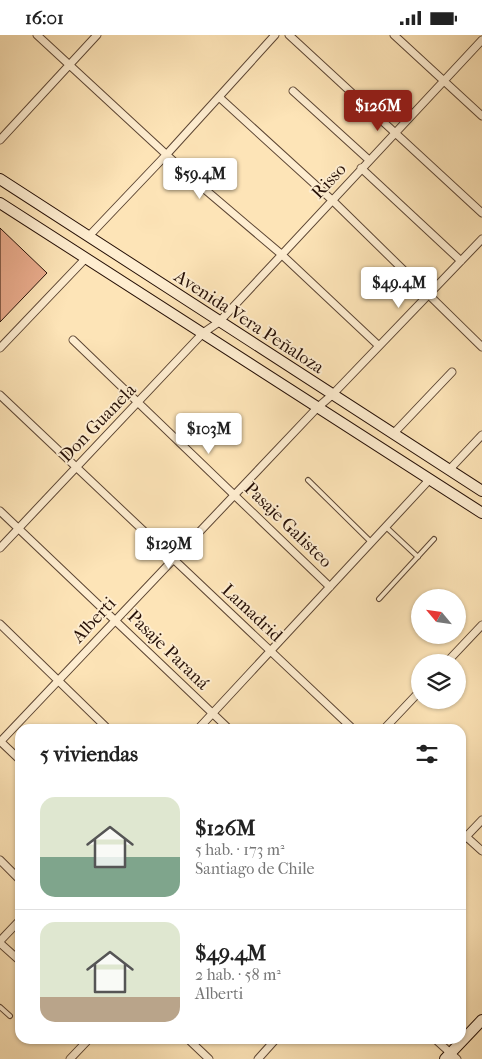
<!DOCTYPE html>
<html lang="es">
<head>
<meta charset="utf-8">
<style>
	:root { --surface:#fff; --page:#f2f2f2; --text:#222; --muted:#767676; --line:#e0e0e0; --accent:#8f2418 }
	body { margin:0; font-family:"IM FELL French Canon",serif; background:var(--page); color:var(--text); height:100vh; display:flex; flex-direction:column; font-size:19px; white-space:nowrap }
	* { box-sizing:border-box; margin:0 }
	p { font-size:16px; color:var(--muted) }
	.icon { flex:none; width:28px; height:28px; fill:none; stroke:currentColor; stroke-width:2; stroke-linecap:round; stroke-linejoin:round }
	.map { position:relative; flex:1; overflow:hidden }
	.details { position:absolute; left:15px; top:689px; width:451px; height:320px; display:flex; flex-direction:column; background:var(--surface); border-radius:15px; box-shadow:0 1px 4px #0004 }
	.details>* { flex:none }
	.needle { width:32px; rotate:299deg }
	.controls { position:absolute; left:411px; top:554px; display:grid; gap:10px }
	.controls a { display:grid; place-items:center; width:55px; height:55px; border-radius:50%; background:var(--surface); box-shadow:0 1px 4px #0004; font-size:25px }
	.price { position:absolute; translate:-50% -42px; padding:0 11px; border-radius:5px; background:#fff; color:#222; font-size:16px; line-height:32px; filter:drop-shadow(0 1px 2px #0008) }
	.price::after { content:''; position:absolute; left:50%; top:30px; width:15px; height:11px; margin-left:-8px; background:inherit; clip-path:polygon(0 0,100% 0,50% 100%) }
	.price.active { background:var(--accent); color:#fff }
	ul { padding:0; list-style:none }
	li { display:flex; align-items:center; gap:15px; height:125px; padding:0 25px }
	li+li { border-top:1px solid var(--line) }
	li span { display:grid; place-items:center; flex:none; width:140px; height:100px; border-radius:15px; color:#555 }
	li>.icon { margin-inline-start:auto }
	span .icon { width:60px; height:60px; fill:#fffc; stroke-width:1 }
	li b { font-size:21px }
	h2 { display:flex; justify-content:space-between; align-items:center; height:60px; padding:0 25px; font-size:21px }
	.status { display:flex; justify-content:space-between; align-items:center; height:35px; padding:0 25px; background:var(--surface); direction:ltr }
	.status svg { height:14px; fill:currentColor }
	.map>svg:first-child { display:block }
	.building { fill:#eaac8d; stroke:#261007 }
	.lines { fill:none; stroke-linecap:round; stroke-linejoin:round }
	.lane-casing { stroke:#5c4533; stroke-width:6 }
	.street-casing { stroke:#5c4533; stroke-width:9 }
	.secondary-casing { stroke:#261007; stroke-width:12 }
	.lane { stroke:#feedd0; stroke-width:4 }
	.street { stroke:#feedd0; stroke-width:7 }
	.secondary { stroke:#feedd0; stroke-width:10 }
	.labels { text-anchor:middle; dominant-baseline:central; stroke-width:4; stroke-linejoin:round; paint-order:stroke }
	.street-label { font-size:18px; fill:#261007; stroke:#feedd0 }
</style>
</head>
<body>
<div class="status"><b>16:01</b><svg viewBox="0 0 49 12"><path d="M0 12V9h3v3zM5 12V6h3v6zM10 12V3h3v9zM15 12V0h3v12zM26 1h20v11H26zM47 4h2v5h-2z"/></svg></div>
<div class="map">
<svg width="482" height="1024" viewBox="0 0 482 1024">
	<rect width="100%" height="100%" fill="#fde4b7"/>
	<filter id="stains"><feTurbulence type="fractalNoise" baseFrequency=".004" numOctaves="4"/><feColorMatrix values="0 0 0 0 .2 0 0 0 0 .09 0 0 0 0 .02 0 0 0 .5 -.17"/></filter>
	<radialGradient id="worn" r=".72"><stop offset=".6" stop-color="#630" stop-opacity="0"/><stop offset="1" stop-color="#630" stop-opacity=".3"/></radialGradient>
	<path class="building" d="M0 193 47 238 0 287Z"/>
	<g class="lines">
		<g class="lane-casing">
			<path id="lane" d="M308 445 371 507
				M386 492 418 522
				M379 564 434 504
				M0 972 10 981"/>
		</g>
		<g class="street-casing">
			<path id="street" d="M37 0 195 146 281 219 379 311
				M289 0 482 178
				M394 0 482 81
				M293 56 369 125
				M219 62 332 165 482 312
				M0 105 97 0
				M361 133 461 226
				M89 201 167 119 275 0
				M73 305 330 552
				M0 313 86 223
				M0 360 353 694
				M393 399 452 337
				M449 435 482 400
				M0 476 229 694
				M0 513 203 298 219 287 482 5
				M0 589 108 694
				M446 628 482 590
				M198 694 430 444
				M384 694 420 656
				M0 706 20 725
				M0 707 317 373 332 360 482 204
				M461 797 482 816
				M461 807 482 785
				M0 825 20 845
				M0 906 20 885
				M0 908 20 926
				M188 1004 209 1024
				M435 1004 457 1024
				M70 1024 89 1004
				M258 1024 276 1004"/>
		</g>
		<g class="secondary-casing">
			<path id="secondary" d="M0 144 482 456
				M0 168 482 478
				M445 1024 482 985"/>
		</g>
		<use href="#lane" class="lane"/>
		<use href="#street" class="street"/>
		<use href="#secondary" class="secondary"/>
	</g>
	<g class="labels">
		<g class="street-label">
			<text transform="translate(329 146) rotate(-47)">Risso</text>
			<text transform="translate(249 287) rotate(33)">Avenida Vera Peñaloza</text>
			<text transform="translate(98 388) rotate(-46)">Don Guanela</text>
			<text transform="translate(288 490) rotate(44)">Pasaje Galisteo</text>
			<text transform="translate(252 578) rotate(43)">Lamadrid</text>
			<text transform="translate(94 585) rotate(-47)">Alberti</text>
			<text transform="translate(168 615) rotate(44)">Pasaje Paraná</text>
		</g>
	</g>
	<rect width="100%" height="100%" filter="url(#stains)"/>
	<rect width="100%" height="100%" fill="url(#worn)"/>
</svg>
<div class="controls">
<a><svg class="needle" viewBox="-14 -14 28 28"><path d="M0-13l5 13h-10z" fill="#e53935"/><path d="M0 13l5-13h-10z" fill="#767676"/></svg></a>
<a><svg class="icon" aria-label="layers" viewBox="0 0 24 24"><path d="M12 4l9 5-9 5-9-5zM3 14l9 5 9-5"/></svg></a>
</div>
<b class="price active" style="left:378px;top:97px">$126M</b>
<b class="price" style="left:200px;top:165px">$59.4M</b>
<b class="price" style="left:399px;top:274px">$49.4M</b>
<b class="price" style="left:209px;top:420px">$103M</b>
<b class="price" style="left:169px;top:535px">$129M</b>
<section class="details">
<h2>5 viviendas<svg class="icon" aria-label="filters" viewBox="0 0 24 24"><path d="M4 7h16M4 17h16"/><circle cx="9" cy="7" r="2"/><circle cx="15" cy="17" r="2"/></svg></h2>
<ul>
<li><span style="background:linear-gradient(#dfe7d0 60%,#7fa58c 0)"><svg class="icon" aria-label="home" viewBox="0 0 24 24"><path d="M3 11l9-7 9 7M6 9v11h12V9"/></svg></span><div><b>$126M</b><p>5 hab. · 173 m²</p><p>Santiago de Chile</p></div></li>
<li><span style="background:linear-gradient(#dfe7d0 75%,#b9a48a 0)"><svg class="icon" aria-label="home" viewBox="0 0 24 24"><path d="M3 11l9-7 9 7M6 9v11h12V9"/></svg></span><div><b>$49.4M</b><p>2 hab. · 58 m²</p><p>Alberti</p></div></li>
</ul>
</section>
</div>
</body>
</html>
